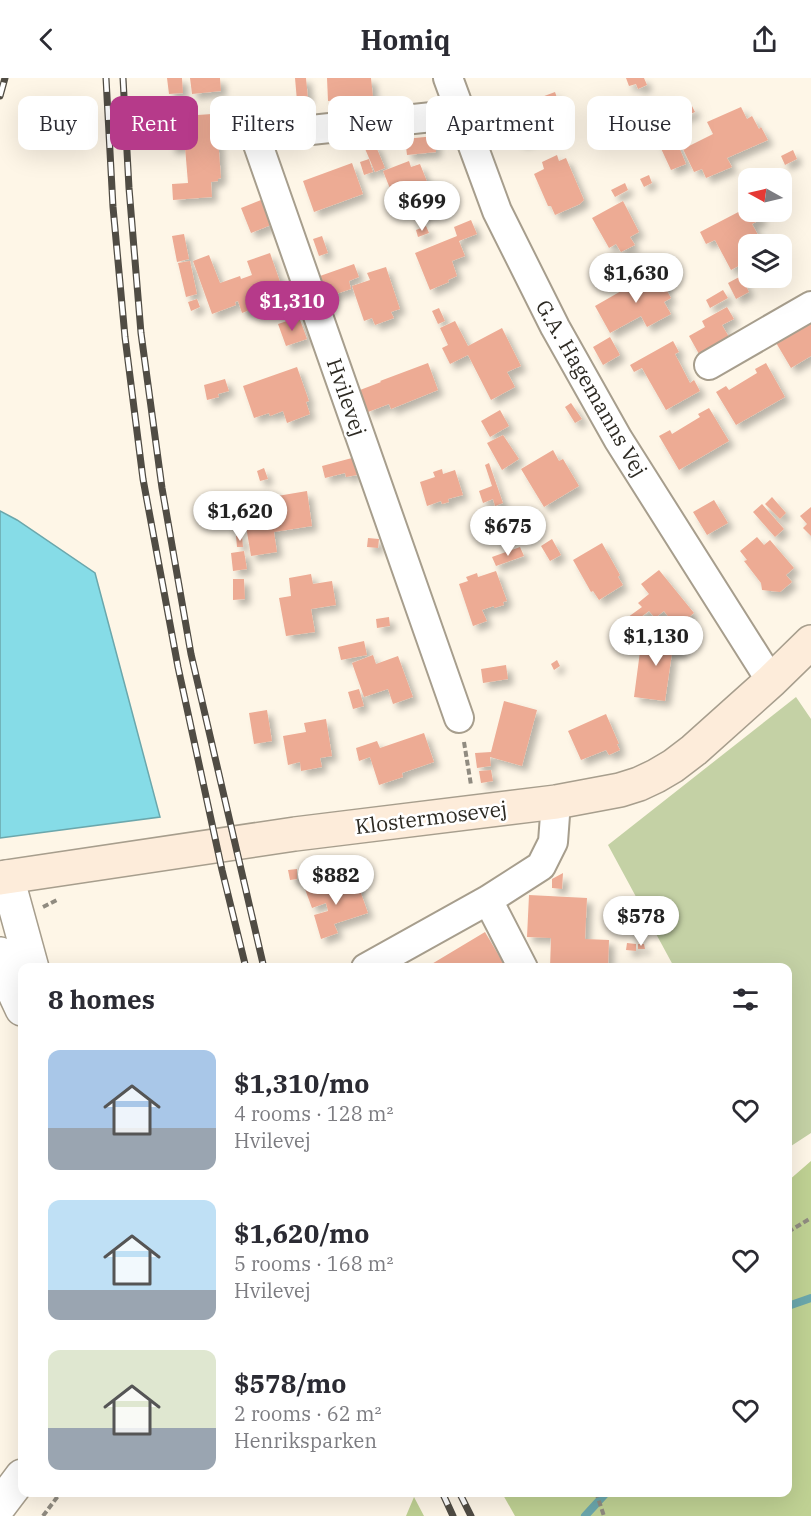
<!DOCTYPE html>
<html lang="en">
<head>
<meta charset="utf-8">
<style>
	:root { --surface:#fff; --page:#f2f2f3; --text:#2b2b33; --muted:#7c7c81; --accent:#b63a8a }
	body { margin:0; font-family:"IBM Plex Serif",serif; background:var(--page); color:var(--text); height:100vh; display:flex; flex-direction:column; font-size:22px; white-space:nowrap }
	* { box-sizing:border-box; margin:0 }
	p { font-size:20px; color:var(--muted) }
	.icon { flex:none; width:33px; height:33px; fill:none; stroke:currentColor; stroke-width:2; stroke-linecap:round; stroke-linejoin:round }
	.map { position:relative; flex:1; overflow:hidden }
	.side { position:absolute; left:18px; top:885px; width:774px; height:534px; display:flex; flex-direction:column; background:var(--surface); border-radius:12px; box-shadow:0 6px 24px #0002 }
	.side>* { flex:none }
	.top-card { position:absolute; left:18px; top:18px; width:776px; height:54px; display:flex; gap:12px }
	.needle { width:39px; rotate:278deg }
	.tools { position:absolute; left:738px; top:90px; display:grid; gap:12px }
	.tools a { display:grid; place-items:center; width:54px; height:54px; border-radius:12px; background:var(--surface); box-shadow:0 6px 24px #0002; font-size:30px }
	.price { position:absolute; translate:-50% -51px; padding:0 14px; border-radius:21px; background:#fff; color:#222; font-size:20px; line-height:39px; filter:drop-shadow(0 2px 3px #0008) }
	.price::after { content:''; position:absolute; left:50%; top:36px; width:18px; height:14px; margin-left:-9px; background:inherit; clip-path:polygon(0 0,100% 0,50% 100%) }
	.price.active { background:var(--accent); color:#fff }
	ul { padding:0; list-style:none }
	li { display:flex; align-items:center; gap:18px; height:150px; padding:0 30px }
	li span { display:grid; place-items:center; flex:none; width:168px; height:120px; border-radius:12px; color:#555 }
	li>.icon { margin-inline-start:auto }
	span .icon { width:72px; height:72px; fill:#fffc; stroke-width:1 }
	li b { font-size:26px }
	h2 { display:flex; justify-content:space-between; align-items:center; height:72px; padding:0 30px; font-size:26px }
	.tag { padding:0 21px; border-radius:12px; background:var(--surface); box-shadow:0 6px 24px #0002; font-size:21px; line-height:54px }
	.tag.active { background:var(--accent); color:#fff }
	header { display:flex; justify-content:space-between; align-items:center; height:78px; padding:0 30px; background:var(--surface); font-size:27px; font-weight:800 }
	.map>svg:first-child { display:block }
	.green { fill:#c4d1a5 }
	.forest { fill:#bfd193 }
	.water { fill:#86dce7; stroke:#6ba7ac; stroke-width:1.5 }
	.lines { fill:none; stroke-linecap:round; stroke-linejoin:round }
	.stream { stroke:#6ba7ac; stroke-width:8 }
	.building { fill:#edab94; filter:url(#shadow) }
	.minor-casing { stroke:#a79e8d; stroke-width:32 }
	.tertiary-casing { stroke:#a79e8d; stroke-width:36 }
	.secondary-casing { stroke:#a79e8d; stroke-width:36 }
	.path { stroke:#908b80; stroke-width:4; stroke-dasharray:6 3; stroke-linecap:butt }
	.minor { stroke:#fff; stroke-width:28 }
	.tertiary { stroke:#fff; stroke-width:33 }
	.secondary { stroke:#fdecda; stroke-width:33 }
	.rail-casing { stroke:#504c44; stroke-width:7 }
	.rail { stroke:#fff; stroke-width:4.5; stroke-dasharray:14; stroke-linecap:butt }
	.labels { text-anchor:middle; dominant-baseline:central; stroke-width:5; stroke-linejoin:round; paint-order:stroke }
	.street-label { font-size:21px; fill:#2d2a23; stroke:#fff }
</style>
</head>
<body>
<header><svg class="icon" aria-label="back" viewBox="0 0 24 24"><path d="M15 5l-7 7 7 7"/></svg>Homiq<svg class="icon" aria-label="share" viewBox="0 0 24 24"><path d="M12 15V3M7 8l5-5 5 5M5 13v7h14v-7"/></svg></header>
<div class="map">
<svg width="811" height="1438" viewBox="0 0 811 1438">
	<defs>
		<filter id="shadow"><feDropShadow dx="5.5" dy="5.5" stdDeviation="3" flood-color="#0004"/></filter>
	</defs>
	<rect width="100%" height="100%" fill="#fef6e7"/>
	<path class="green" d="M796 619 811 641V1055L788 1070V890L674 889 608 767Z"/>
	<path class="forest" d="M811 1083V1438H515L502 1415 788 1414V1103Z
		M414 1419 424 1438H406Z"/>
	<path class="water" d="M0 433 17 442 95 495 160 739 0 760Z"/>
	<g class="lines">
		<path class="stream" d="M788 1228 811 1220
			M585 1438 607 1414"/>
	</g>
	<path class="building" d="M167 0H182L183 15 169 16Z
		M190 0H220L221 13 192 16Z
		M295 0H306L308 21 297 23Z
		M327 0H371L373 19 328 23Z
		M626 0H644L647 7 638 11 636 6 629 8Z
		M555 14 562 34 535 44 540 58 520 65 510 36 490 44 486 34 505 26 507 32Z
		M692 28 695 34 673 44 670 39Z
		M659 29 661 35 652 38 650 32Z
		M741 29 747 41 752 38 759 51 761 49 768 62 727 80 732 89 706 100 702 91 694 94 683 71 713 56 707 44Z
		M212 36 213 49 215 48 216 61H218L221 100 218 101V103L211 104 212 119 173 122 172 106 188 105 185 69 170 71 169 52 184 50 183 38Z
		M668 42 686 86 671 92 651 49Z
		M435 58 436 74 407 77 405 61Z
		M363 66H375L385 90 375 94Z
		M793 72 797 81 785 87 781 78Z
		M557 77 559 83 566 80 584 122 580 126 555 137 551 128H548L534 96 544 91 542 84Z
		M369 81 373 94 364 97 360 84Z
		M409 83 411 89 420 86 438 131 416 140 411 128 399 133 383 93Z
		M352 85 363 116 314 134 303 103Z
		M649 97 652 105 644 109 640 101Z
		M625 105 628 112 615 119 611 112Z
		M261 122 271 147 251 155 241 130Z
		M623 123 639 154 630 159 635 167 621 174 616 166 609 170 592 140Z
		M748 129V134H758L762 141 752 146 763 166H748V183L731 192 715 162 706 166 700 154Z
		M471 142 477 156 459 163 465 178 452 183 457 198 448 202 449 204 430 212 415 175 457 158 454 149Z
		M426 148 429 155 418 159 416 152Z
		M184 156 189 181 177 184 172 158Z
		M322 158 328 175 319 178 313 161Z
		M270 175 285 218 242 235 238 223 235 224 236 227 212 236 193 183 209 177 220 205 240 198 241 201 252 197 247 183Z
		M190 183 197 216 186 219 178 185Z
		M354 186 359 199 349 203 351 211 327 219 320 198Z
		M386 189 400 231 391 234 394 240 375 247 372 240 364 243 352 208 370 202 367 195Z
		M656 193 671 220 664 224 671 236 647 249 641 238 610 255 595 228Z
		M741 198 749 214 736 221 728 205Z
		M723 212 728 220 710 230 706 222Z
		M197 221 200 229 191 233 188 224Z
		M727 229 734 241 722 247 729 259 699 276 689 258 705 249 702 243Z
		M439 230 445 243 438 246 432 233Z
		M811 237V278L791 290 775 263Z
		M299 239 307 261 286 268 278 246Z
		M455 243 468 268 502 250 521 288 507 294 515 309 491 322 468 277 450 286 442 270 448 267 440 250Z
		M610 259 620 277 603 287 593 269Z
		M673 263 679 274 675 276 690 305 694 302 700 313 666 332 642 290 634 294 630 287Z
		M428 285 438 312 391 331 389 326 368 334 360 312 381 304 380 303Z
		M766 285 785 319 736 347 716 314 726 308 729 312 757 295 755 291Z
		M297 289 309 323 306 324 310 336 287 345 283 333 270 338 269 335 254 340 243 308Z
		M225 301 229 313 218 316 219 319 207 322 204 307Z
		M571 325 582 341 575 345 565 329Z
		M709 330 729 363 679 392 659 358 670 352 672 356 700 339 698 336Z
		M500 332 509 348 490 359 481 343Z
		M503 357 519 381 502 392 487 365Z
		M553 372 559 383 563 381 579 408 544 429 521 391Z
		M352 380 357 397 346 399 345 395 325 400 322 388Z
		M489 385 503 425 495 428 493 421 483 425 479 413 492 408 485 387Z
		M264 390 268 401 260 403 257 393Z
		M442 391 443 396 455 392 463 417 448 421 449 424 442 426 441 423 427 428 420 404 435 399 433 394Z
		M307 413 312 448 274 454 277 474 251 478 242 424Z
		M772 419 786 435 780 441 765 426Z
		M714 422 728 445 707 457 693 434Z
		M762 426 784 451 775 459 753 434Z
		M811 429V458L803 450 807 446 800 438Z
		M518 445 522 453 512 458 508 450Z
		M236 458H242L243 469H237Z
		M757 459 764 467 770 462 794 490 786 497 792 504 780 514 762 512 761 505 744 483 747 482 740 473Z
		M368 460 379 461 378 470 367 469Z
		M552 461 561 477 550 483 541 468Z
		M602 465 620 497 618 499 623 507 599 522 593 513 591 514 573 482Z
		M520 469 524 478 496 488 492 479Z
		M244 473 247 491 233 493 231 475Z
		M659 492 694 535 676 549 664 533 655 540 649 533 629 548 624 542 642 529 638 525 649 516 641 506Z
		M496 493 507 523 503 524 504 527 494 530V528L482 532 487 543 473 548 459 506 468 503 466 499 477 495 478 499Z
		M311 496 313 506 332 503 336 527 311 531 315 554 286 558 279 520 291 518 289 500Z
		M233 501H244L245 521 233 522Z
		M389 539 390 548 377 550 376 541Z
		M651 556 673 559V560L683 562 681 576 672 575 665 623 634 619 641 566 649 567Z
		M364 563 367 577 341 582 338 569Z
		M373 577 376 586 398 578 413 619 393 626 388 611 364 619 352 585Z
		M557 582 560 588 554 592 551 586Z
		M506 587 508 601 483 605 481 591Z
		M359 611 364 628 353 631 348 614Z
		M504 623 537 632 522 688 490 679 491 688 477 690 475 675 491 674Z
		M267 632 272 663 254 666 249 635Z
		M606 636 619 666H617L620 672 609 677 606 672 581 682 568 653Z
		M326 641 332 678 320 680 322 689 301 693 300 684 288 687 283 658 306 654 304 645Z
		M424 655 434 684 402 695 403 699 379 707 370 679 359 683 356 670 377 663 380 670Z
		M491 692 493 703 481 705 479 693Z
		M297 791V801L290 802 288 792Z
		M563 795 562 811 552 810V801Z
		M329 803 333 812 357 804 368 835 334 846 338 855 321 861 314 837 328 833 326 825 312 830 305 811Z
		M529 817 587 820 585 861 609 862 608 890H550L551 860 527 859Z
		M485 854 506 890H425Z
		M627 865 636 866V873L626 872Z
		M638 866H644L645 871H638Z"/>
	<g class="lines">
		<g class="minor-casing">
			<path id="minor" d="M448 0 497 133 555 249 618 361 771 603
				M709 287 811 228
				M459 640 255 58 460 36
				M488 822 523 890
				M366 890 488 822 541 788 553 764 556 724"/>
		</g>
		<g class="tertiary-casing">
			<path id="tertiary" d="M7 799 32 890
				M0 876 8 901 22 931
				M0 1427 22 1398"/>
		</g>
		<g class="secondary-casing">
			<path id="secondary" d="M0 800 295 756 556 724 620 712 639 706 656 698 673 688 694 672 771 603 811 564"/>
		</g>
		<path class="path" d="M464 664 471 707
			M43 829 57 822
			M788 1154 811 1140
			M596 1414 604 1438
			M43 1438 61 1414"/>
		<use href="#minor" class="minor"/>
		<use href="#tertiary" class="tertiary"/>
		<use href="#secondary" class="secondary"/>
		<g class="rail-casing">
			<path id="rail" d="M106 0 113 129 125 259 143 401 178 589 222 792 246 890
				M123 0 129 110 141 255 162 410 191 576 264 890
				M0 18 5 0
				M442 1414 453 1438
				M459 1414 471 1438"/>
		</g>
		<use href="#rail" class="rail"/>
	</g>
	<g class="labels">
		<g class="street-label">
			<text transform="translate(592 310) rotate(60)">G.A. Hagemanns Vej</text>
			<text transform="translate(347 319) rotate(71)">Hvilevej</text>
			<text transform="translate(431 739) rotate(-7)">Klostermosevej</text>
		</g>
	</g>
</svg>
<div class="tools">
<a><svg class="needle" viewBox="-14 -14 28 28"><path d="M0-13l5 13h-10z" fill="#e53935"/><path d="M0 13l5-13h-10z" fill="#7c7c81"/></svg></a>
<a><svg class="icon" aria-label="layers" viewBox="0 0 24 24"><path d="M12 4l9 5-9 5-9-5zM3 14l9 5 9-5"/></svg></a>
</div>
<b class="price" style="left:422px;top:154px">$699</b>
<b class="price" style="left:636px;top:226px">$1,630</b>
<b class="price active" style="left:292px;top:254px">$1,310</b>
<b class="price" style="left:240px;top:464px">$1,620</b>
<b class="price" style="left:508px;top:479px">$675</b>
<b class="price" style="left:656px;top:589px">$1,130</b>
<b class="price" style="left:336px;top:828px">$882</b>
<b class="price" style="left:641px;top:869px">$578</b>
<div class="top-card">
<a class="tag">Buy</a>
<a class="tag active">Rent</a>
<a class="tag">Filters</a>
<a class="tag">New</a>
<a class="tag">Apartment</a>
<a class="tag">House</a>
</div>
<section class="side">
<h2>8 homes<svg class="icon" aria-label="filters" viewBox="0 0 24 24"><path d="M4 7h16M4 17h16"/><circle cx="9" cy="7" r="2"/><circle cx="15" cy="17" r="2"/></svg></h2>
<ul>
<li><span style="background:linear-gradient(#a9c7e8 65%,#9aa5b1 0)"><svg class="icon" aria-label="home" viewBox="0 0 24 24"><path d="M3 11l9-7 9 7M6 9v11h12V9"/></svg></span><div><b>$1,310/mo</b><p>4 rooms · 128 m²</p><p>Hvilevej</p></div><svg class="icon" aria-label="heart" viewBox="0 0 24 24"><path d="M12 20l-8-8c-3-5 5-10 8-4 3-6 11-1 8 4z"/></svg></li>
<li><span style="background:linear-gradient(#bfe0f5 75%,#9aa5b1 0)"><svg class="icon" aria-label="home" viewBox="0 0 24 24"><path d="M3 11l9-7 9 7M6 9v11h12V9"/></svg></span><div><b>$1,620/mo</b><p>5 rooms · 168 m²</p><p>Hvilevej</p></div><svg class="icon" aria-label="heart" viewBox="0 0 24 24"><path d="M12 20l-8-8c-3-5 5-10 8-4 3-6 11-1 8 4z"/></svg></li>
<li><span style="background:linear-gradient(#dfe7d0 65%,#9aa5b1 0)"><svg class="icon" aria-label="home" viewBox="0 0 24 24"><path d="M3 11l9-7 9 7M6 9v11h12V9"/></svg></span><div><b>$578/mo</b><p>2 rooms · 62 m²</p><p>Henriksparken</p></div><svg class="icon" aria-label="heart" viewBox="0 0 24 24"><path d="M12 20l-8-8c-3-5 5-10 8-4 3-6 11-1 8 4z"/></svg></li>
</ul>
</section>
</div>
</body>
</html>
